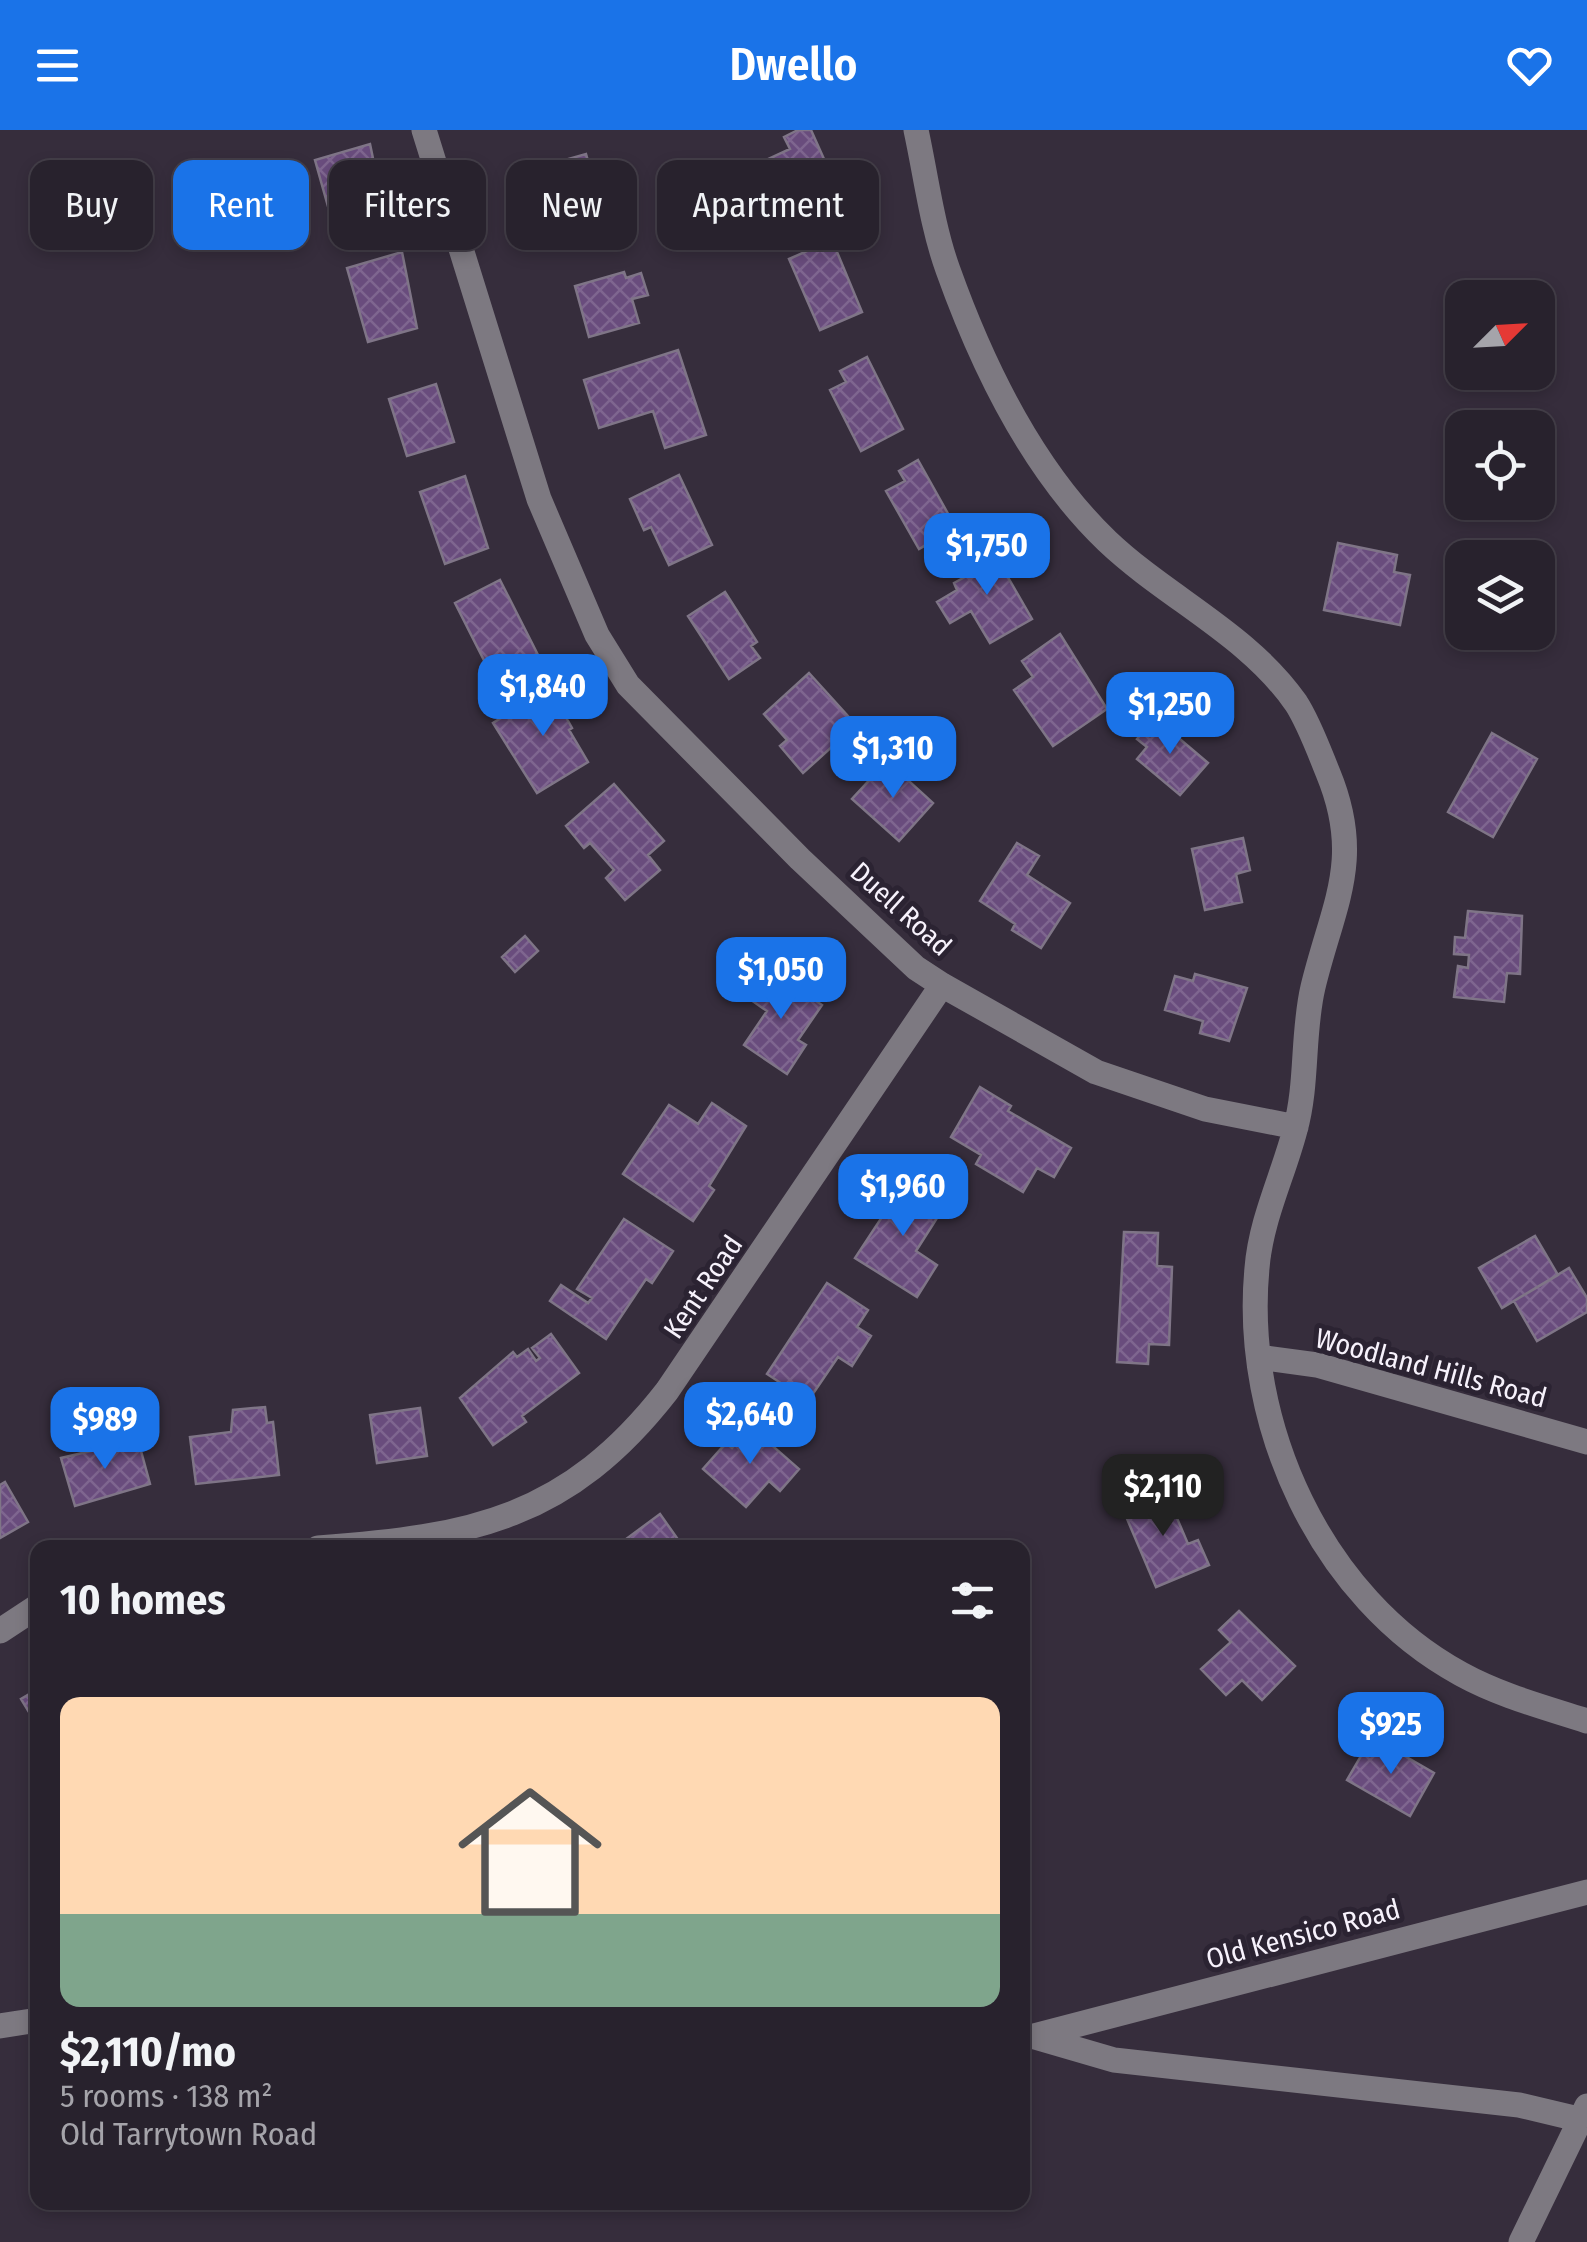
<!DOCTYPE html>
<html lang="en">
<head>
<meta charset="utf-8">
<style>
	:root { --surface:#28222d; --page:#302a35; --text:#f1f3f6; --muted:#a5a4aa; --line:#443f49; --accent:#1a73e8 }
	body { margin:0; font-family:"Fira Sans Condensed",sans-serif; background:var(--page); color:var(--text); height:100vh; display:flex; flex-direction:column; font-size:38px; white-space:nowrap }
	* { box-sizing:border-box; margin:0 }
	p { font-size:32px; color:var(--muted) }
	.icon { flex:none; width:55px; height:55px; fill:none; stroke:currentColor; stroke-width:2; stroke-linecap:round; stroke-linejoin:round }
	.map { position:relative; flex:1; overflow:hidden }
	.panel { position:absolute; left:30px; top:1410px; width:1000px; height:670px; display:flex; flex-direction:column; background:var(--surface); border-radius:20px; box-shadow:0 5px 15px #0003,0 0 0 2px var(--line) }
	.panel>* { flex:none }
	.hud { position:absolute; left:30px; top:30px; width:1000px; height:90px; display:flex; gap:20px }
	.needle { width:65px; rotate:66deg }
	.controls { position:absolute; left:1445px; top:150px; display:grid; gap:20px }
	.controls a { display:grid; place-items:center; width:110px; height:110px; border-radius:20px; background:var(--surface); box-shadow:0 5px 15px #0003,0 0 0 2px var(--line); font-size:50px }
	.price { position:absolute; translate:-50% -85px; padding:0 22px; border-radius:20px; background:var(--accent); color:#fff; font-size:32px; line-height:65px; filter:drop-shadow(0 2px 5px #0008) }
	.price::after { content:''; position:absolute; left:50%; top:60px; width:30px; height:22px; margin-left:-15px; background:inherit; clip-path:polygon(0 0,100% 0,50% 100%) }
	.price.current { background:#222; color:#fff }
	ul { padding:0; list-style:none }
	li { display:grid; align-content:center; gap:20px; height:530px; padding:0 30px }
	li+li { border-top:2px solid var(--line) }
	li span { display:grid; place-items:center; height:310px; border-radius:20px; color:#555 }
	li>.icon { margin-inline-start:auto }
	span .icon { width:180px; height:180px; fill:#fffc; stroke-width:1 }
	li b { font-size:42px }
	h2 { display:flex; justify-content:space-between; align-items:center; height:120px; padding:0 30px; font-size:42px }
	.chip { padding:0 35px; border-radius:20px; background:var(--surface); box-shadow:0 5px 15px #0003,0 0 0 2px var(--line); font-size:35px; line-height:90px }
	.chip.current { background:var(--accent); color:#fff }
	header { display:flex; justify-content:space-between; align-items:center; height:130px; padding:0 30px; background:var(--accent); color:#fff; font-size:45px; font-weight:600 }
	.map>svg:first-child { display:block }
	.building { fill:url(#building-cross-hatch); stroke:#7f7587; stroke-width:2.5 }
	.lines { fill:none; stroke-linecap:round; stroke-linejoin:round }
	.minor { stroke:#7d7981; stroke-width:25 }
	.labels { text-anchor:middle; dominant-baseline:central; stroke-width:10; stroke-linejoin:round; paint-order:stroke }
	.street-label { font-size:28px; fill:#f7f2fc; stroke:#2b2332 }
</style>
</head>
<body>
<header><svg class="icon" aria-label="menu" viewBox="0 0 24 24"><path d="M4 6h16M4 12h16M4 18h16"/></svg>Dwello<svg class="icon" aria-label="heart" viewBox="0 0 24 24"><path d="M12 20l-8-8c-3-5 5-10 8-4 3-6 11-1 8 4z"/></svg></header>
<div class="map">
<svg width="1587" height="2112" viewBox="0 0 1587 2112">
	<defs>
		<pattern id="building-cross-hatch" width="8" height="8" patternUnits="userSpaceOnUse" patternTransform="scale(2.5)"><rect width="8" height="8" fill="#694c7d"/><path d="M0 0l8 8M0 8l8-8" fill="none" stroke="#7f6690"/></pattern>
	</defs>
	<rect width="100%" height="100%" fill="#362d3c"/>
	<path class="building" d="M798 0H811L828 38 822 40 836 71 796 90 768 29 790 19 784 7Z
		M370 14 386 91 336 105 315 30Z
		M586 24 605 89 561 102 543 36Z
		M832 110 862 182 820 200 789 129Z
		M402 122 417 198 368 212 347 138Z
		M624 142 626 148 641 143 648 165 632 169 639 193 589 207 575 156Z
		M678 220 706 305 665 318 653 281 599 298 584 250Z
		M867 227 903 299 861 321 830 260 846 252 840 241Z
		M436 254 454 312 407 326 389 269Z
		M918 330 956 398 919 419 886 361 905 351 899 341Z
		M679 345 712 415 669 435 651 397 644 400 630 369Z
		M465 346 488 418 445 434 420 362Z
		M1338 413 1397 425 1394 442 1410 445 1400 495 1324 480Z
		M990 416 1032 489 990 513 971 481 950 493 937 472 957 460 954 453 972 443 965 431Z
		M500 450 538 525 493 548 455 473Z
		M725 462 757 512 751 516 760 528 729 549 688 486Z
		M1060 504 1107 579 1053 616 1014 560 1033 547 1022 531Z
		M809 543 856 595 803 643 780 616 787 610 764 584Z
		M556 554 575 584 567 589 572 598 569 600 588 632 537 663 493 593Z
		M1155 588 1208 633 1180 665 1137 629 1147 617 1137 609Z
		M1492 603 1537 629 1493 707 1448 682Z
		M887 631 933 673 899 711 852 669Z
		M614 654 664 711 648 725 660 740 625 770 606 748 614 740 590 713 584 718 566 696Z
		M1243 708 1250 740 1236 744 1242 772 1205 780 1192 719Z
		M1017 713 1039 726 1027 745 1070 773 1041 818 1012 800 1015 794 980 771Z
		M1468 781 1522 786 1520 844 1507 843 1504 872 1454 867 1458 836 1468 838 1469 825 1454 824 1455 807 1465 808Z
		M525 806 538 821 515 842 502 827Z
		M771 840 822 875 798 910 806 915 787 944 744 915 767 881 751 870Z
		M1195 844 1247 858 1229 911 1200 903 1203 891 1165 880 1175 846 1193 851Z
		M980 957 1011 976 1008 981 1071 1018 1054 1047 1037 1038 1023 1062 976 1034 981 1025 951 1007Z
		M712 973 746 996 709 1056 714 1060 693 1091 623 1044 669 975 698 994Z
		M907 1049 946 1074 916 1121 937 1135 917 1167 855 1128Z
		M624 1089 673 1121 652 1153 646 1149 606 1209 550 1171 561 1155 588 1173 592 1168 577 1159Z
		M1124 1102 1158 1103 1157 1136 1172 1137 1169 1215 1149 1214 1148 1234 1117 1232Z
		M1535 1106 1558 1145 1502 1178 1479 1138Z
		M1569 1138 1587 1168V1182L1537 1211 1514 1171Z
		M827 1153 868 1180 857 1197 871 1206 852 1236 838 1227 808 1271 767 1244Z
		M551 1204 579 1243 522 1286 526 1292 493 1315 460 1268 513 1222 517 1227 528 1219 536 1231 540 1228 532 1218Z
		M265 1277 267 1293 273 1292 279 1345 196 1354 190 1307 231 1302 233 1280Z
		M420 1278 427 1326 377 1333 370 1285Z
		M751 1297 799 1339 780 1361 769 1351 746 1377 703 1339 726 1313 732 1318Z
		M138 1310 150 1354 75 1376 61 1328Z
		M5 1352 28 1392 0 1408V1355Z
		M1165 1360 1188 1414 1198 1410 1209 1435 1156 1457 1122 1377Z
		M660 1384 684 1418H614Z
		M1239 1481 1295 1536 1262 1570 1242 1550 1226 1565 1201 1539 1231 1512 1219 1500Z
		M38 1559V1597L21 1569Z
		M1372 1607 1434 1643 1410 1686 1347 1650Z"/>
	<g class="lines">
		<path class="minor" d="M424 0 539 369 597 505 628 555 800 729 916 838 942 855 1096 942 1205 979 1296 997
			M916 0C926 46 932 96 948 140 983 238 1032 339 1107 411 1167 468 1248 504 1296 573 1309 593 1319 621 1328 643 1364 730 1333 774 1313 857 1302 903 1308 954 1295 1000 1283 1046 1261 1089 1257 1138 1242 1294 1321 1468 1461 1544 1501 1566 1544 1577 1587 1591
			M1259 1227 1317 1235 1587 1312
			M318 1418C472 1407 568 1388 667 1261L942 855
			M0 1501 38 1476
			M0 1896 38 1890
			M1035 1907 1114 1930 1519 1975 1578 1989
			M1022 1909 1587 1762
			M1521 2112 1587 1976"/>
	</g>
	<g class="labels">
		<g class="street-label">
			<text transform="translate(901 779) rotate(42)">Duell Road</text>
			<text transform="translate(703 1157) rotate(-56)">Kent Road</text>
			<text transform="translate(1431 1238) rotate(15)">Woodland Hills Road</text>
			<text transform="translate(1303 1804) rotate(-15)">Old Kensico Road</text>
		</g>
	</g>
</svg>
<div class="controls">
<a><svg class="needle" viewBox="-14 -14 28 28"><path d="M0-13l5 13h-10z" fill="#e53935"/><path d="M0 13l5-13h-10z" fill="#a5a4aa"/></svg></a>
<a><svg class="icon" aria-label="locate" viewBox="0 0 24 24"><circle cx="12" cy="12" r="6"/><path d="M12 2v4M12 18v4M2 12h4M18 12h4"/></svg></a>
<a><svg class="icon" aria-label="layers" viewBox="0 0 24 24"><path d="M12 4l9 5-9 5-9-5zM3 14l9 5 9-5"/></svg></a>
</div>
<b class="price" style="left:987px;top:468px">$1,750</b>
<b class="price" style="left:543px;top:609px">$1,840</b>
<b class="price" style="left:1170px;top:627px">$1,250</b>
<b class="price" style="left:893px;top:671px">$1,310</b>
<b class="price" style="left:781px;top:892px">$1,050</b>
<b class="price" style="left:903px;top:1109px">$1,960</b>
<b class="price" style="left:750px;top:1337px">$2,640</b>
<b class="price" style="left:105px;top:1342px">$989</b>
<b class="price current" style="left:1163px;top:1409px">$2,110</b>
<b class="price" style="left:1391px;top:1647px">$925</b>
<div class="hud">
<a class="chip">Buy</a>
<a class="chip current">Rent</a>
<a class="chip">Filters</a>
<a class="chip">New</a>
<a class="chip">Apartment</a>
</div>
<section class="panel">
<h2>10 homes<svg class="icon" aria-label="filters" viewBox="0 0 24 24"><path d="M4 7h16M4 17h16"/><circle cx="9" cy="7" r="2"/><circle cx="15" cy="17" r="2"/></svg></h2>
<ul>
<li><span style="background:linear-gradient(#ffd9b3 70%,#7fa58c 0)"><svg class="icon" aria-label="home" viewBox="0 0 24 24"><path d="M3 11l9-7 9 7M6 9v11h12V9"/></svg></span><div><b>$2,110/mo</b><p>5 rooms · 138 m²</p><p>Old Tarrytown Road</p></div></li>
</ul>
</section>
</div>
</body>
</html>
